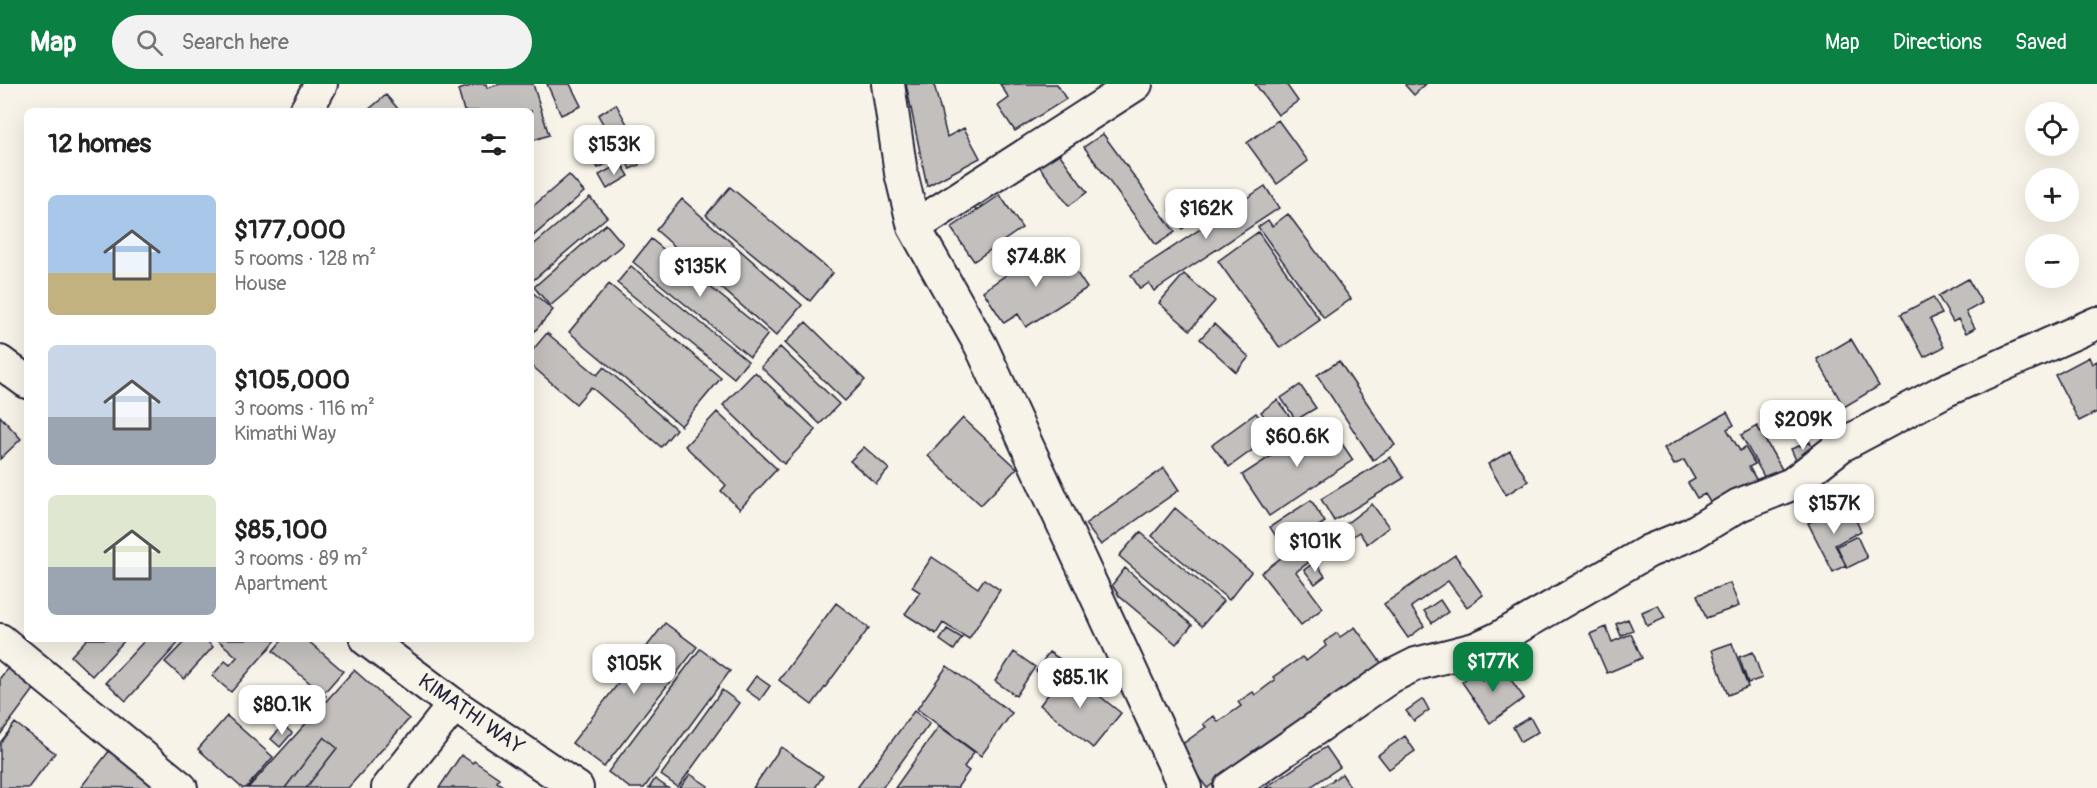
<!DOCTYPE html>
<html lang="en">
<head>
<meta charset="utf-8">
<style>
	:root { --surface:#fff; --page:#f2f2f2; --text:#222; --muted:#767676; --accent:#0b8043 }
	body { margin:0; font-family:Pangolin,sans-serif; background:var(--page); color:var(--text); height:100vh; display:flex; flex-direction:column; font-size:22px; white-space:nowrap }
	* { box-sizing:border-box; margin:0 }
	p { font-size:20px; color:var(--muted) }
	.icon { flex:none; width:33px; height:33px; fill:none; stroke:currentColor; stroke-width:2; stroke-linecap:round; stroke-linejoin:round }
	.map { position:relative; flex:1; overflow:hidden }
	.details { position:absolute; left:24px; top:24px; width:510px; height:534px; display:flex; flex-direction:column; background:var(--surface); border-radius:9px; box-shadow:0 6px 24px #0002 }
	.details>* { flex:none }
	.controls { position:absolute; left:2025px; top:18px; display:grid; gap:12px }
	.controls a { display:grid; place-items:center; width:54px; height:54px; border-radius:50%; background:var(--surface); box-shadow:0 6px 24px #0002; font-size:30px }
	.price { position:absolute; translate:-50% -51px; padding:0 14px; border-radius:12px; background:#fff; color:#222; font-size:20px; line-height:39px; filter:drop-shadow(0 2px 3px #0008) }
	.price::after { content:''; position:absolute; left:50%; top:36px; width:18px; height:14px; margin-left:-9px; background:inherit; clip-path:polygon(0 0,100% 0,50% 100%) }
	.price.selected { background:var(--accent); color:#fff }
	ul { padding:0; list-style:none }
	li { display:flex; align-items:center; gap:18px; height:150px; padding:0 24px }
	li span { display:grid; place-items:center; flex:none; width:168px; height:120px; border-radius:9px; color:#555 }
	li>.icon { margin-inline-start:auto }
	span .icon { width:72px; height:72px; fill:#fffc; stroke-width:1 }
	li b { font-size:26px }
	h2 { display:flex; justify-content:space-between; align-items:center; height:72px; padding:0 24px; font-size:26px }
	header { display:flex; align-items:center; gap:36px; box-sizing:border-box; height:84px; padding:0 30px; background:var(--accent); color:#fff }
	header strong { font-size:28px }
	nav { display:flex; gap:33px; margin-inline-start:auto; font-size:21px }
	.search { width:420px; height:54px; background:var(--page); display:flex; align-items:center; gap:15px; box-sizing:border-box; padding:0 21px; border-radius:33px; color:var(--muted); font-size:22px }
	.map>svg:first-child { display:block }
	.building { fill:#c2bfbd; stroke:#22223b; stroke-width:1.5 }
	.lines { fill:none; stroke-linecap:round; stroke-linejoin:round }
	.minor-casing { stroke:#22223b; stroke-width:36 }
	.minor { stroke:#f7f3e8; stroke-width:32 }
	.labels { text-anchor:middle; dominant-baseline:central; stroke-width:6; stroke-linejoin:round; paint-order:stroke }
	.street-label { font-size:21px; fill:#22223b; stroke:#f7f3e8 }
</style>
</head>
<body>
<header>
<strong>Map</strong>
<div class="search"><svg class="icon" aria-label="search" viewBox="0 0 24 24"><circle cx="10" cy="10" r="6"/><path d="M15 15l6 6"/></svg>Search here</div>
<nav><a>Map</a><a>Directions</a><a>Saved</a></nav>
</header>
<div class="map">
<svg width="2097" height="704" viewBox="0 0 2097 704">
	<rect width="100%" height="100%" fill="#f7f3e8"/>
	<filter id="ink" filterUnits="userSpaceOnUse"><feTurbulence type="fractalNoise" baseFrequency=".0167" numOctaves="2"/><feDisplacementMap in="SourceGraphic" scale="12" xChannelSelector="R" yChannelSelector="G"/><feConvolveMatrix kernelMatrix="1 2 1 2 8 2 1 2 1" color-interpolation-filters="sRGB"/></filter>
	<g filter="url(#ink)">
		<path class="building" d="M477 0H486L487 4 500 0H533L549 51 531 57V27H464L458 6Z
			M547 0H570L581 22 561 31Z
			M906 0H934L947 53 964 44 980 74 927 102Z
			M1000 0H1057L1066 15 1015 47 998 22 1009 14Z
			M1255 0H1286L1298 17 1278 31Z
			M1426 0 1414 11 1405 1 1406 0Z
			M386 11 400 27H367Z
			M616 20 628 42 610 52 598 31Z
			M1278 36 1308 77 1277 100 1247 59Z
			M1103 50 1175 148 1156 161 1084 63Z
			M626 55 639 81 630 85 623 72 598 84 591 72Z
			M1058 68 1087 108 1069 122 1039 82Z
			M621 79 629 92 607 105 599 91Z
			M569 91 584 108 531 154V124Z
			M1265 102 1279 124 1154 207 1149 199 1140 205 1131 191Z
			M730 103 833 189 810 217 706 131Z
			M1219 109 1225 118 1206 132 1199 122Z
			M1000 111 1022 144 974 177 951 144Z
			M590 113 607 133 531 198V163Z
			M682 115 802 221 776 252 656 146Z
			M1184 116 1197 134 1182 145 1170 126Z
			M1288 130 1351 215 1324 234 1258 143 1268 136 1272 142Z
			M606 140 623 160 550 222 534 203Z
			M1258 148 1320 236 1280 264 1218 177Z
			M651 155 768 250 750 273 633 178Z
			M1059 162 1087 204 1026 243 1018 230 1004 239 983 207 1035 171 1037 176Z
			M631 182 748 277 734 294 617 199Z
			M1184 190 1215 217 1190 246 1159 219Z
			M1968 195 1982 219 1966 228 1975 244 1966 249 1958 235 1953 238 1938 212Z
			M609 200 721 294 681 342 569 248Z
			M531 207 553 226 534 248 531 245Z
			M1933 213 1942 230 1930 235 1944 263 1924 273 1901 230Z
			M806 238 865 296 845 317 785 259Z
			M1214 240 1249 273 1236 288 1200 255Z
			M547 249 597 291 604 283 676 345 661 363 591 303 576 320 531 281V268Z
			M1851 255 1879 302 1844 323 1817 275Z
			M780 263 839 320 820 340 761 283Z
			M2089 273 2092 280 2097 277V328L2079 337 2055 291Z
			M1339 277 1395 361 1373 376 1317 291Z
			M755 288 816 346 784 380 723 321Z
			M1300 301 1316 324 1296 336 1281 314Z
			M1277 316 1294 338 1277 350 1261 328Z
			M1792 326 1802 345 1792 350 1782 331Z
			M717 328 777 385 740 425 721 407 726 401 685 362Z
			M1727 328 1734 341 1727 345 1740 367 1745 363 1755 380 1749 383 1760 402 1716 428 1705 410 1697 414 1688 399 1695 395 1684 376 1674 381 1664 364Z
			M1256 329 1273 351 1229 383 1212 361Z
			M0 332 21 355 0 375Z
			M963 334 1017 384 981 421 928 372Z
			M1326 336 1353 376 1269 432 1242 391Z
			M1757 342 1783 387 1766 396 1741 351Z
			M1810 358 1814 369 1796 376 1791 365Z
			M864 363 889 385 876 400 850 377Z
			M1510 367 1528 397 1506 411 1488 380Z
			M1390 373 1404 394 1334 437 1321 415Z
			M1164 384 1179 406 1101 461 1085 440Z
			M1813 415 1822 429 1808 437 1799 424Z
			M1311 416 1325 438 1284 465 1270 443Z
			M1372 420 1389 443 1367 460 1359 448 1346 457 1338 446Z
			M1175 424 1251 488 1229 516 1152 452Z
			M1850 424 1861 447 1835 461 1846 481 1833 488 1808 439 1829 429 1832 433Z
			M1140 448 1223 517 1202 542 1119 472Z
			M1857 452 1867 474 1847 484 1837 462Z
			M1302 458 1314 474 1296 488 1323 524 1301 541 1261 489Z
			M1455 471 1483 511 1467 523 1448 497 1411 523 1424 542 1408 554 1384 520Z
			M932 473 978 504 984 495 1000 506 969 555 943 539 936 550 905 530 920 508 912 503Z
			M1315 478 1325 492 1315 500 1304 486Z
			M1125 484 1192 541 1176 560 1119 512 1112 501Z
			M1730 499 1739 522 1706 534 1697 511Z
			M1440 516 1448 528 1432 539 1424 527Z
			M836 519 869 544 812 621 779 596Z
			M1658 521 1665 534 1647 542 1642 528Z
			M1628 535 1633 546 1621 552 1616 540Z
			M665 539 697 563 604 683 572 659Z
			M1355 543 1382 580 1207 704 1177 664 1206 643 1203 640 1214 632 1218 638 1241 622 1238 618 1253 608 1255 611 1275 596 1273 593 1302 573 1306 577 1326 562 1324 558 1337 549 1340 553Z
			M1606 543 1612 558 1631 550 1642 574 1607 589 1590 550Z
			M947 545 962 554 954 566 940 556Z
			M87 555H126L92 592 71 572Z
			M146 555H182L126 617 106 598Z
			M187 555H205L213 563 184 595 165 578Z
			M217 555H277L231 608 212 592 225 577 230 581 237 573Z
			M283 555H306L343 587 323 610 326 612 307 634 292 622 311 600 273 567Z
			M1732 559 1748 603 1728 611 1712 566Z
			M700 565 730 587 644 704H630L608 688Z
			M1014 568 1035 583 1016 612 995 597Z
			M1049 568 1066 579 1053 599 1036 587Z
			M1753 568 1762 594 1748 599 1739 573Z
			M17 572 44 592 0 651V594Z
			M947 582 1012 629 981 672 917 625Z
			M1502 583 1524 614 1490 639 1462 598 1476 587 1482 596Z
			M354 586 409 635 348 704H306L337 664 324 653 285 704H248Z
			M1067 586 1121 629 1093 664 1040 621Z
			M756 592 770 602 760 616 746 606Z
			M722 606 739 619 678 703 661 691Z
			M1423 615 1429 626 1414 637 1406 627Z
			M914 627 930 639 882 704H857Z
			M227 632 273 673 246 704H242L198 665Z
			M1530 633 1538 648 1521 658 1513 643Z
			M15 639 55 669 28 704H0V659Z
			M283 641 292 649 280 663 271 655Z
			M939 642 974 668 964 683 969 687 957 704H895Z
			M1405 652 1415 667 1389 685 1378 671Z
			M324 653 337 664 306 704H285Z
			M781 663 823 692 815 704H753Z
			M1326 663 1340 683 1309 704H1265Z
			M110 666 153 701 151 704 81 703Z
			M461 671 473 679 474 677 499 694 497 698 506 704H439Z
			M690 690 708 702 707 704H680Z
			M1342 690 1351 704H1321Z
			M655 695 668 704H649Z"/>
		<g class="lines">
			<g class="minor-casing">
				<path id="minor" d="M888 0 901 89 914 143 981 262 1185 704
					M306 27 321 0
					M914 143 1136 0
					M0 278 27 298
					M366 555 454 621 577 704
					M0 556 181 704
					M388 704 454 621
					M1230 704 1390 593 1416 580 1475 565 1497 555 1649 467 1691 450 1739 421 1792 400 1842 361 1944 307 2097 239"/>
			</g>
			<use href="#minor" class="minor"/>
		</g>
	</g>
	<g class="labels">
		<g class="street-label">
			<text transform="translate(471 630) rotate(35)">KIMATHI WAY</text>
		</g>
	</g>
</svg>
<div class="controls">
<a><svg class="icon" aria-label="locate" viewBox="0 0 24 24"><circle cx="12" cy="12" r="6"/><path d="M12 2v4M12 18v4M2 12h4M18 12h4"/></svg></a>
<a>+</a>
<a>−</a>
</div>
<b class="price" style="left:614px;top:92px">$153K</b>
<b class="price" style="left:1206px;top:156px">$162K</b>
<b class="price" style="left:1036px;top:204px">$74.8K</b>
<b class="price" style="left:700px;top:214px">$135K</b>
<b class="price" style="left:1803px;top:367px">$209K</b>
<b class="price" style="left:1297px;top:384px">$60.6K</b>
<b class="price" style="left:1834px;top:451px">$157K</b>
<b class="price" style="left:1315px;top:489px">$101K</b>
<b class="price selected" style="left:1493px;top:609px">$177K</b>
<b class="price" style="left:634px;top:611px">$105K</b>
<b class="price" style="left:1080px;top:625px">$85.1K</b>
<b class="price" style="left:282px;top:652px">$80.1K</b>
<section class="details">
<h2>12 homes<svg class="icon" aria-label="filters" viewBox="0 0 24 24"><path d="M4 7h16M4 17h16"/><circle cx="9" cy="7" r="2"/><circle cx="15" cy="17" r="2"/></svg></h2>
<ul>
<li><span style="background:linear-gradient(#a9c7e8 65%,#c2b280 0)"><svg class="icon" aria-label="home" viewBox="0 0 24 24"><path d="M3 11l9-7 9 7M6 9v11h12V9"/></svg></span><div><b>$177,000</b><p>5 rooms · 128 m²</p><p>House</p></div></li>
<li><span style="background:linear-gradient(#c9d6e8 60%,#9aa5b1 0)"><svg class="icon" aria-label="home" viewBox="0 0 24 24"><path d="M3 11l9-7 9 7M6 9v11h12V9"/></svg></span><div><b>$105,000</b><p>3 rooms · 116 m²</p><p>Kimathi Way</p></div></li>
<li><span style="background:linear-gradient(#dfe7d0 60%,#9aa5b1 0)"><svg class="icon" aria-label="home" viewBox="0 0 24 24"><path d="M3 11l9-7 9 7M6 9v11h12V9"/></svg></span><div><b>$85,100</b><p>3 rooms · 89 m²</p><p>Apartment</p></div></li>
</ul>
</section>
</div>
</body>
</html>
